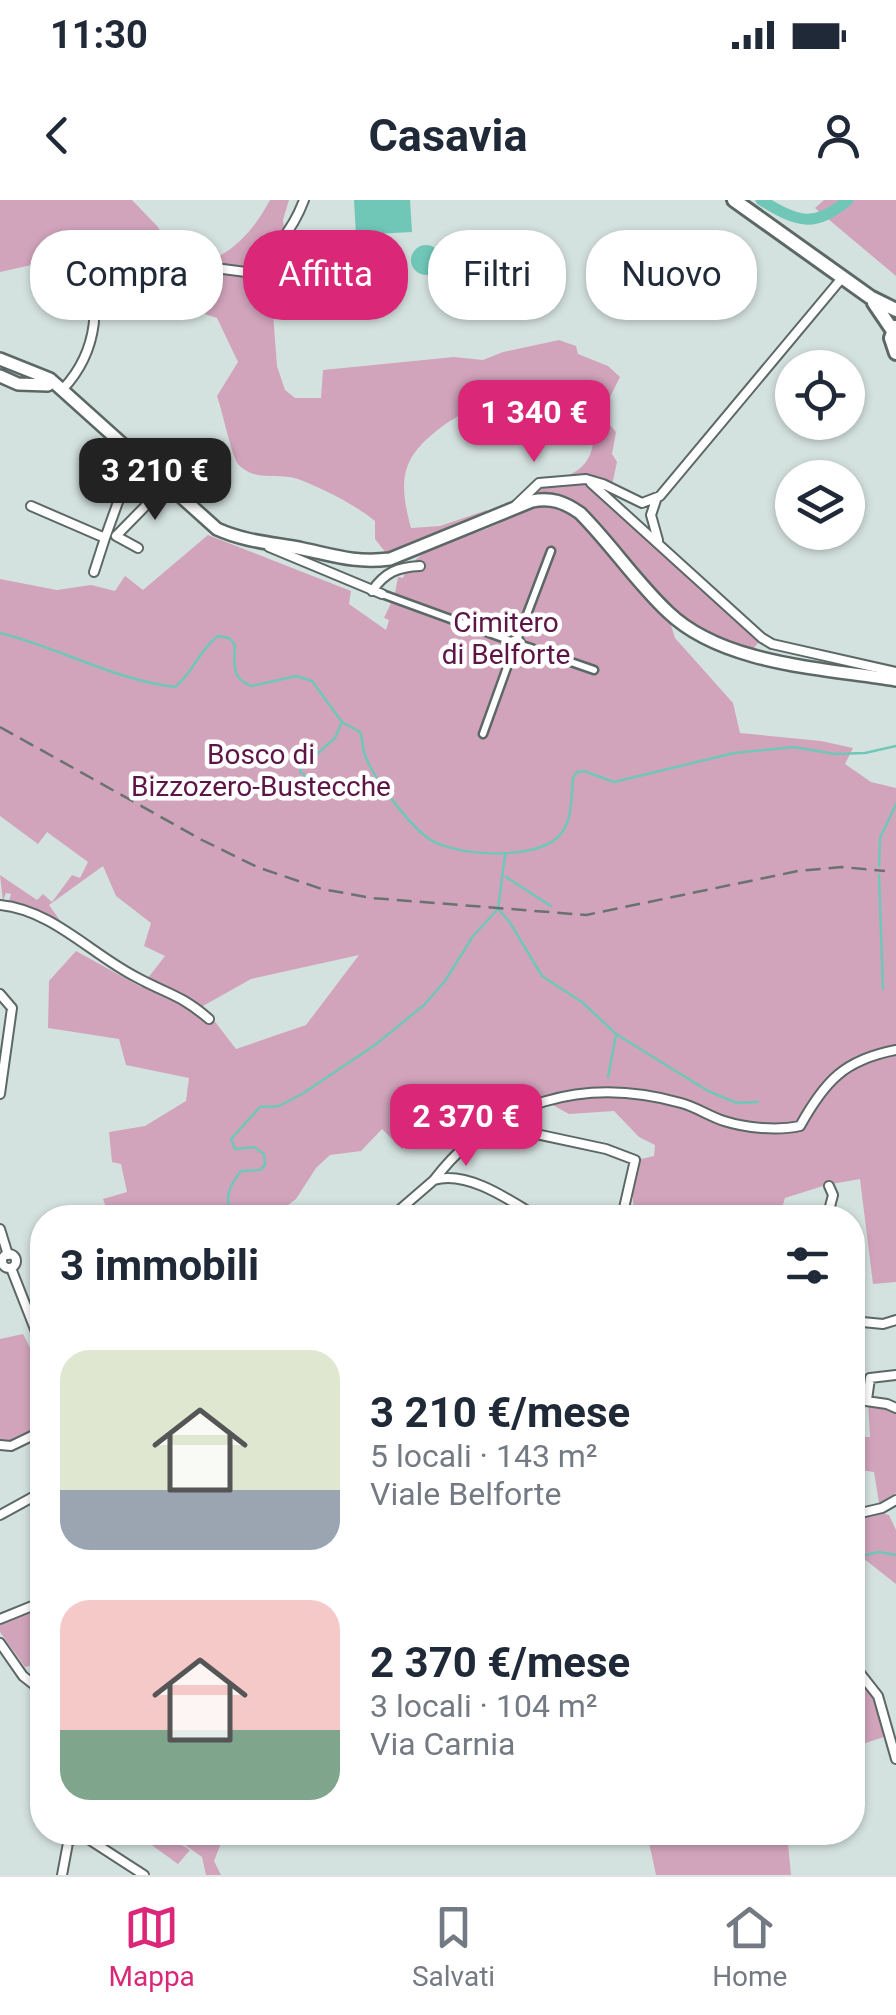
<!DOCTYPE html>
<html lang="it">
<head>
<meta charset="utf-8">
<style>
	:root { --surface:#fff; --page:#f2f2f3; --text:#1f2937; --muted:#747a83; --line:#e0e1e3; --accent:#db2777 }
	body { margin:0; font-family:Roboto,sans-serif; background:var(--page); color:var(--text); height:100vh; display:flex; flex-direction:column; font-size:38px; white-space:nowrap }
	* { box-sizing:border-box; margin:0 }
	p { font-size:32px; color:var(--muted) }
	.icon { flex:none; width:55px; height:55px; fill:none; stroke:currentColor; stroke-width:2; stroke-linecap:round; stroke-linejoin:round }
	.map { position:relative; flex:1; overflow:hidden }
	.side { position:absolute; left:30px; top:1005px; width:835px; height:640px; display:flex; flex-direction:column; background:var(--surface); border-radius:40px; box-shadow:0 2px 8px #0004 }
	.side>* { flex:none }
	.banner { position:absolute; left:30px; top:30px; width:838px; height:90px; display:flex; gap:20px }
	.buttons { position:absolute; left:775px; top:150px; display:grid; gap:20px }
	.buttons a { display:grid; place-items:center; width:90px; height:90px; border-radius:50%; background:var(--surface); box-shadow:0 2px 8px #0004; font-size:50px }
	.price { position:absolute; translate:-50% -85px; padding:0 22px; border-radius:20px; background:var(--accent); color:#fff; font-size:32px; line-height:65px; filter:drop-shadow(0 2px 5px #0008) }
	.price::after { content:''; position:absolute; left:50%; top:60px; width:30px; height:22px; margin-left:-15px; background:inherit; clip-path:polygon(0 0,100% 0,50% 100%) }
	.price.current { background:#222; color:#fff }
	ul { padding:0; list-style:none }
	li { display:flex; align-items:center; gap:30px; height:250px; padding:0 30px }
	li span { display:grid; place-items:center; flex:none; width:280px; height:200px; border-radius:30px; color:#555 }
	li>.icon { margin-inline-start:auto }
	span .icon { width:120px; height:120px; fill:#fffc; stroke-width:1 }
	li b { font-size:42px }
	h2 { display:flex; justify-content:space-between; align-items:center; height:120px; padding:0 30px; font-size:42px }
	.chip { padding:0 35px; border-radius:40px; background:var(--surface); box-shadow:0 2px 8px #0004; font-size:35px; line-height:90px }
	.chip.current { background:var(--accent); color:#fff }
	.status { display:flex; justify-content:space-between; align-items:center; height:70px; padding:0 50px; background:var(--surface); direction:ltr }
	.status svg { height:28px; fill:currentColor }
	header { display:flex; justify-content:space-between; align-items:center; height:130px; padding:0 30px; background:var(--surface); font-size:45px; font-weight:700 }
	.dock { display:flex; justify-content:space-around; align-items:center; height:140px; border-top:2px solid var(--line); background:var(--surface); font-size:28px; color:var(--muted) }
	.dock a { display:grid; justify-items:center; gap:5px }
	.dock .current { color:var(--accent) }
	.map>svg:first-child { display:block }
	.green { fill:#d1a4bc; fill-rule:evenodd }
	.water { fill:#70c7b8 }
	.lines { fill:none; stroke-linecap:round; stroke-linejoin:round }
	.stream { stroke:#70c7b8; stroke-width:2.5 }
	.river { stroke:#70c7b8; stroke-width:11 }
	.pedestrian-casing { stroke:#5c6865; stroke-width:11 }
	.minor-casing { stroke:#5c6865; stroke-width:12 }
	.secondary-casing { stroke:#5c6865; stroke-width:16 }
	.primary-casing { stroke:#5c6865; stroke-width:18 }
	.pedestrian { stroke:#fff; stroke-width:6 }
	.minor { stroke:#fff; stroke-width:8 }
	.secondary { stroke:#fff; stroke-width:11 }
	.primary { stroke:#fff; stroke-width:12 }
	.rail { stroke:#697270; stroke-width:2.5; stroke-dasharray:15 8; stroke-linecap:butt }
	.labels { text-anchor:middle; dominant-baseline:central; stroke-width:9; stroke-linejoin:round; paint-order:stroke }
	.park-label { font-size:28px; fill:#5d1545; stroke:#fff }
</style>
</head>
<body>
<div class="status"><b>11:30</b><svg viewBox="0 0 49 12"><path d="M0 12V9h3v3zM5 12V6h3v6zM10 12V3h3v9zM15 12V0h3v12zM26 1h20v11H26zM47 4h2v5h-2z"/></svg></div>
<header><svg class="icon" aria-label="back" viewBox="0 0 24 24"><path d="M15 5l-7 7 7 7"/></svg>Casavia<svg class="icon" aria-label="person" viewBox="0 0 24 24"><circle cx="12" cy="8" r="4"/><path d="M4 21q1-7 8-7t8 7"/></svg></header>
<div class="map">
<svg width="896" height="1675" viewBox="0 0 896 1675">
	<rect width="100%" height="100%" fill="#d4e2df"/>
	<path class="green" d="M0 0H132L158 27 168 48 192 65C228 60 253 32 270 0H289L283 20 287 48 272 100 277 166 285 190 295 198H321L323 170 454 157 483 160 503 152 559 140 576 146 578 154 608 166 620 177 601 215 616 232 612 254 617 262 612 285 604 296 759 442 752 450C725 444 701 431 679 415L670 422 675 438 733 503 740 533 821 541 853 548 845 564 871 582 896 588V1082L873 1084 860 979 826 985 785 998 779 1017H638C629 1002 632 975 641 959L654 956 655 945 639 937 614 911 569 914 551 904 537 906 516 916 510 924 470 917 434 935 412 936 402 949 382 929 361 951 330 955 316 968 296 999 272 1017H191V1014L176 1011 155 1017H110L103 999 127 992 121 964 112 962 109 932 145 926 186 901 189 878 126 865 119 839 48 828 49 781 76 751 141 787 165 756 144 746 151 723 116 696 103 666 49 705 64 726 47 715 9 701 11 694 6 693 3 701 0 675 37 700 43 694 52 702 72 675 80 678 88 662 47 632 38 644 0 616V379L57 390 91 385 115 391 125 376 143 390 208 335 351 391 349 404 386 430 389 420 384 418 391 403 387 401 390 392 395 393 398 377 403 378C421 335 482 342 513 313 524 304 527 289 536 279 548 274 562 280 573 273 597 261 602 223 574 212 561 208 541 213 527 213 513 212 496 204 482 206 470 207 457 217 447 223 402 255 397 276 411 328L440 326 487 310 488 314 386 353 375 339V321C354 304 324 289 298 279 277 272 256 283 238 264 232 257 222 210 217 196L238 162 217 118 199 112 136 64 102 60 86 113 43 101 48 73 40 63 0 72ZM359 755 306 825 236 849 203 806 251 779Z
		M824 0H896V76L815 8Z
		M23 1134 42 1171V1228L0 1245V1139Z
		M868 1203 896 1213V1293L879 1303 874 1272 853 1269 852 1237H870Z
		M882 1313 889 1315 896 1330V1384L854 1351 858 1345 853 1320Z
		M42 1407V1463L25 1467 0 1432V1423Z
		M852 1467 866 1482 887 1536 853 1547 855 1557 853 1558Z
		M173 1632 225 1633 214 1661 221 1675H206L202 1657 171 1635Z
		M135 1633H162L190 1650 178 1664Z
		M647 1633H787L791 1675H656Z"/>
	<path class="water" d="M354 0H410L412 32 356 35Z
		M411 60a15 15 0 1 1 30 0a15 15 0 1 1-30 0Z
		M372 62a14 14 0 1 1 28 0a14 14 0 1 1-28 0Z"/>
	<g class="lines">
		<path class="stream" d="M0 433C58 447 114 480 175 487 193 473 199 450 218 436L229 438 235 445C234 463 231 480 252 486L296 476 312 481 342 522 360 532C363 540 362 547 365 555 373 578 406 620 425 636 450 657 534 661 558 637 573 623 571 597 573 578L577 572 584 571 614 582 734 553 794 547 835 554 865 553 896 546
			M317 583 300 572 301 568 335 538 342 522
			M505 655 498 709 509 721 542 776 582 802 616 834 708 891 737 903 758 902
			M879 666 880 638 896 604
			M879 675 883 789
			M506 677 551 706
			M608 877 616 835
			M235 1018C222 1001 229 986 241 971L260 970 265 965 264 954 254 947 235 949 231 939 260 907 279 906 302 894 375 845 424 805 445 781 473 736 498 709
			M852 1358 879 1352 896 1355"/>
		<path class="river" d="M761 0C797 22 814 29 848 0"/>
		<g class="pedestrian-casing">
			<path id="pedestrian" d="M382 394 511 441 514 448 522 445 518 438 511 441
				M518 438 551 351
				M522 445 594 470
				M483 534 514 448"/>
		</g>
		<g class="minor-casing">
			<path id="minor" d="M63 189C101 148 98 104 89 53L100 37 129 39 192 65 246 72C273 53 292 32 304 0
				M109 259 103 251 105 248 134 259
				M591 283 762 438 772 444 896 472
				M656 300 651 315 658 340
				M31 306 105 338 135 255
				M515 306 539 283 586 279 603 284 642 303 660 296 842 78
				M116 336 167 284
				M116 336 138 348
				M269 347 382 394
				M94 372 105 338
				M372 391C385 372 398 367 420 366
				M0 705C52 710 91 754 136 777 167 794 180 794 209 819
				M0 794 12 808 0 894
				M486 933 508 928 606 949 635 960 624 1008 635 1018
				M434 980C495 900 586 876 681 903 696 907 709 916 724 921 746 928 777 931 800 926 825 881 844 860 896 850
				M390 1018 434 980C468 970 511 1001 539 1018
				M827 1018 833 995 829 986
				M0 1029 8 1055
				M2 1061a7 7 0 1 1 14 0a7 7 0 1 1-14 0Z
				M11 1068 42 1147
				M852 1121 883 1124 896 1120
				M852 1199 887 1204 896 1208
				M867 1200 870 1178 896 1175
				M0 1245 11 1246 42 1231
				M0 1315 42 1292
				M852 1315 882 1308 896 1300
				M0 1419 42 1402
				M0 1443 23 1476 42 1491
				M852 1463 878 1496 896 1559
				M62 1675 68 1643 79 1633 144 1675"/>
		</g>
		<g class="secondary-casing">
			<path id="secondary" d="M0 159 50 179 217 329C246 342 273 343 303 349 336 356 355 363 390 359L532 301C551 297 564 302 580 313 611 344 636 382 668 412 723 465 824 468 896 480
				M0 176 18 184 48 185"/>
		</g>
		<g class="primary-casing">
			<path id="primary" d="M734 0 870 97 896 110
				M874 103 893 131
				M895 127 891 138 896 153"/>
		</g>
		<use href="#pedestrian" class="pedestrian"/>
		<use href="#minor" class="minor"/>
		<use href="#secondary" class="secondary"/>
		<use href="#primary" class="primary"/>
		<path class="rail" d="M0 527 202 640 257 667 322 689 372 698 586 715 798 671 842 667 885 671"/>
	</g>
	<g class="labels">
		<g class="park-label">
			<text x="506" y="422">Cimitero<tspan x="506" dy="32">di Belforte</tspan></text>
			<text x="261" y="554">Bosco di<tspan x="261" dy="32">Bizzozero-Bustecche</tspan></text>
		</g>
	</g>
</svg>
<div class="buttons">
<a><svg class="icon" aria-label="locate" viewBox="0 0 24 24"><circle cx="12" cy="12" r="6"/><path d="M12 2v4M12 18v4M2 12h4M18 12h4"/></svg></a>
<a><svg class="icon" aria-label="layers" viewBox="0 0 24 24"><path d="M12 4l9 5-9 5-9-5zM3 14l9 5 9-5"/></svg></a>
</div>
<b class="price" style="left:534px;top:265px">1 340 €</b>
<b class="price current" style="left:155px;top:323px">3 210 €</b>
<b class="price" style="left:466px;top:969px">2 370 €</b>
<div class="banner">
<a class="chip">Compra</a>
<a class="chip current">Affitta</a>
<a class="chip">Filtri</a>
<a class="chip">Nuovo</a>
</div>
<section class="side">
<h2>3 immobili<svg class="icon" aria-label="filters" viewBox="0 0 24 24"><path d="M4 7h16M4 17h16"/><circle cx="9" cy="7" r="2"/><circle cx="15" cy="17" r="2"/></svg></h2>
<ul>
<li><span style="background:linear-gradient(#dfe7d0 70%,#9aa5b1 0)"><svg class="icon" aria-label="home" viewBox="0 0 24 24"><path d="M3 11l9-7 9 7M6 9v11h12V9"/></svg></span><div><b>3 210 €/mese</b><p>5 locali · 143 m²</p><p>Viale Belforte</p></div></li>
<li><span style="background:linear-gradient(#f6c9c9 65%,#7fa58c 0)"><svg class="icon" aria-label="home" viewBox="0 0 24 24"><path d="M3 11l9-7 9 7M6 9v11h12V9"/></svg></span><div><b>2 370 €/mese</b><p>3 locali · 104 m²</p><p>Via Carnia</p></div></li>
</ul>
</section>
</div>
<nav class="dock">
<a class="current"><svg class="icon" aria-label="map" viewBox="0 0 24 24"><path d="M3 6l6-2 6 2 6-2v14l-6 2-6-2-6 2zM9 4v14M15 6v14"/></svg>Mappa</a>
<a><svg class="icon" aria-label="saved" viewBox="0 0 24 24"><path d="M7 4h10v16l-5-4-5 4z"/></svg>Salvati</a>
<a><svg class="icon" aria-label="home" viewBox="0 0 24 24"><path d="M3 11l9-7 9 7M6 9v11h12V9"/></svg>Home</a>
</nav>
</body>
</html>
